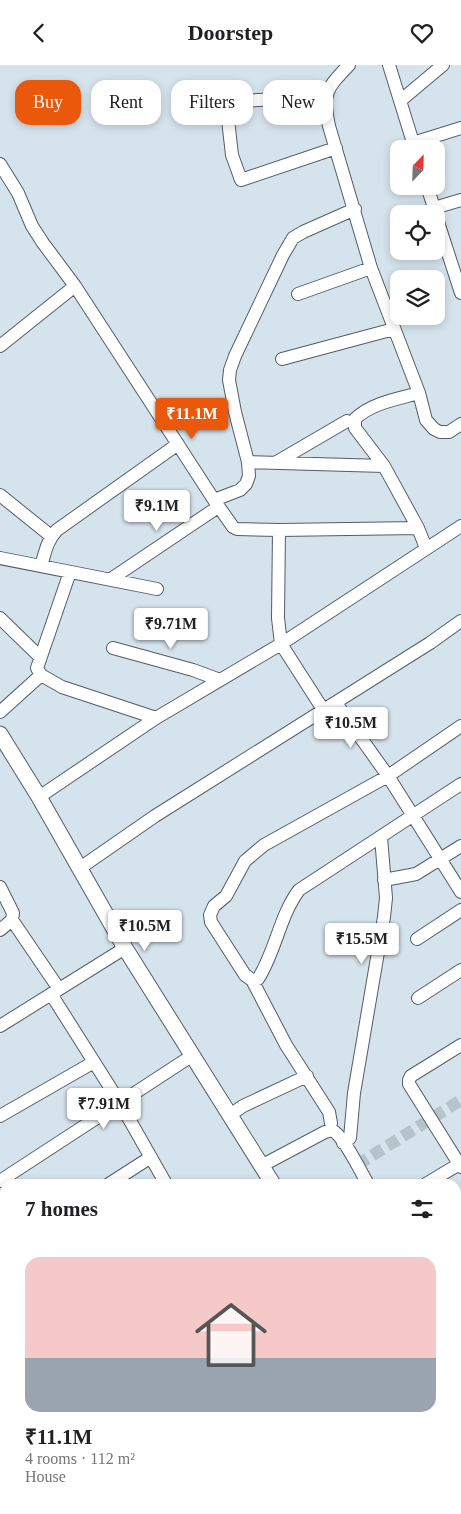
<!DOCTYPE html>
<html lang="en">
<head>
<meta charset="utf-8">
<style>
	:root { --surface:#fff; --page:#f2f2f2; --text:#202124; --muted:#757577; --line:#e0e0e0; --accent:#ea580c }
	body { margin:0; font-family:Georgia,serif; background:var(--page); color:var(--text); height:100vh; display:flex; flex-direction:column; font-size:19px; white-space:nowrap }
	* { box-sizing:border-box; margin:0 }
	p { font-size:16px; color:var(--muted) }
	.icon { flex:none; width:28px; height:28px; fill:none; stroke:currentColor; stroke-width:2; stroke-linecap:round; stroke-linejoin:round }
	.map { position:relative; flex:1; overflow:hidden }
	.sheet { position:absolute; left:0px; top:1114px; width:461px; height:336px; display:flex; flex-direction:column; background:var(--surface); border-radius:15px 15px 0 0; box-shadow:0 2px 8px #0003 }
	.sheet>* { flex:none }
	.guide { position:absolute; left:15px; top:15px; width:431px; height:45px; display:flex; gap:10px }
	.needle { width:32px; rotate:23deg }
	.buttons { position:absolute; left:390px; top:75px; display:grid; gap:10px }
	.buttons a { display:grid; place-items:center; width:55px; height:55px; border-radius:10px; background:var(--surface); box-shadow:0 2px 8px #0003; font-size:25px }
	.price { position:absolute; translate:-50% -42px; padding:0 11px; border-radius:5px; background:#fff; color:#222; font-size:16px; line-height:32px; filter:drop-shadow(0 1px 2px #0008) }
	.price::after { content:''; position:absolute; left:50%; top:30px; width:15px; height:11px; margin-left:-8px; background:inherit; clip-path:polygon(0 0,100% 0,50% 100%) }
	.price.on { background:var(--accent); color:#fff }
	ul { padding:0; list-style:none }
	li { display:grid; align-content:center; gap:10px; height:265px; padding:0 25px }
	li+li { border-top:1px solid var(--line) }
	li span { display:grid; place-items:center; height:155px; border-radius:15px; color:#555 }
	li>.icon { margin-inline-start:auto }
	span .icon { width:90px; height:90px; fill:#fffc; stroke-width:1 }
	li b { font-size:21px }
	h2 { display:flex; justify-content:space-between; align-items:center; height:60px; padding:0 25px; font-size:21px }
	.tag { padding:0 18px; border-radius:15px; background:var(--surface); box-shadow:0 2px 8px #0003; font-size:18px; line-height:45px }
	.tag.on { background:var(--accent); color:#fff }
	header { display:flex; justify-content:space-between; align-items:center; height:65px; padding:0 25px; background:var(--surface); font-size:22px; font-weight:700 }
	.map>svg:first-child { display:block }
	.lines { fill:none; stroke-linecap:round; stroke-linejoin:round }
	.minor-tunnel { stroke:#b7c3cb; stroke-width:12; stroke-dasharray:12 6; stroke-linecap:butt }
	.minor-casing { stroke:#525e65; stroke-width:14 }
	.tertiary-casing { stroke:#525e65; stroke-width:17 }
	.minor { stroke:#fff; stroke-width:12 }
	.tertiary { stroke:#fff; stroke-width:15 }
</style>
</head>
<body>
<header><svg class="icon" aria-label="back" viewBox="0 0 24 24"><path d="M15 5l-7 7 7 7"/></svg>Doorstep<svg class="icon" aria-label="heart" viewBox="0 0 24 24"><path d="M12 20l-8-8c-3-5 5-10 8-4 3-6 11-1 8 4z"/></svg></header>
<div class="map">
<svg width="461" height="1449" viewBox="0 0 461 1449">
	<rect width="100%" height="100%" fill="#d5e3ec"/>
	<g class="lines">
		<path class="minor-tunnel" d="M357 1100 461 1035"/>
		<g class="minor-casing">
			<path id="minor" d="M349 0C326 24 322 28 329 61L371 203 419 328 426 355 434 364 440 367H449L461 359
				M389 0 415 84
				M326 31 226 37 232 90 241 115 336 83
				M400 36 443 0
				M413 78 461 63
				M0 99 18 128 32 161 43 178 75 221 214 435 233 462 237 464 279 465 418 463
				M427 121 436 149
				M434 143 461 135
				M436 151 461 228
				M298 229 371 203
				M0 281 75 221
				M282 294 394 264
				M419 328C398 334 371 338 355 354V363L384 401 418 463 426 483
				M248 397 384 401
				M275 398 347 356
				M0 430 51 471
				M214 435 240 425 246 419 249 411 248 397 235 347 229 315 230 305 235 291 283 190 293 173 303 167 355 144
				M279 465 278 553 281 579 324 646
				M0 493 157 524
				M41 501C45 488 47 475 57 465L178 379
				M70 507 37 603 41 610 62 622 156 653
				M111 514 218 442
				M0 553 40 592
				M113 583 193 605 220 615
				M336 638 388 711 461 827
				M0 647 41 610
				M461 661 388 711 264 780 245 796 226 831 214 841 210 850 211 857 245 910 252 915 258 914C276 886 279 852 299 825L461 719
				M39 732 156 653 281 579 461 461
				M80 803 155 751 430 578 461 556
				M384 815 416 809 461 781
				M0 822 13 848 12 855 0 865
				M12 855 59 924
				M417 874 461 845
				M252 915 286 980 329 1047 331 1058
				M51 929 120 1038 166 1119
				M418 933 461 905
				M0 961 125 883
				M461 980 411 1011 409 1015V1019L461 1102
				M230 1050 243 1041 307 1011
				M0 1051 94 997
				M343 1078 350 1073 354 1028 384 852 386 833 381 772
				M261 1101 325 1067 332 1065C344 1071 360 1106 368 1119
				M0 1116 193 990
				M109 1119 151 1092
				M426 1119 461 1098
				M0 1137 5 1138
				M0 1207 5 1204
				M456 1356 461 1353
				M456 1408 461 1406
				M221 1445 227 1449
				M344 1445 348 1449
				M4 1449 5 1445
				M260 1449 264 1445
				M380 1449 385 1445
				M438 1449V1445"/>
		</g>
		<g class="tertiary-casing">
			<path id="tertiary" d="M0 669 39 732 125 883 273 1119
				M456 1199 461 1196
				M108 1449 109 1445"/>
		</g>
		<use href="#minor" class="minor"/>
		<use href="#tertiary" class="tertiary"/>
	</g>
</svg>
<div class="buttons">
<a><svg class="needle" viewBox="-14 -14 28 28"><path d="M0-13l5 13h-10z" fill="#e53935"/><path d="M0 13l5-13h-10z" fill="#757577"/></svg></a>
<a><svg class="icon" aria-label="locate" viewBox="0 0 24 24"><circle cx="12" cy="12" r="6"/><path d="M12 2v4M12 18v4M2 12h4M18 12h4"/></svg></a>
<a><svg class="icon" aria-label="layers" viewBox="0 0 24 24"><path d="M12 4l9 5-9 5-9-5zM3 14l9 5 9-5"/></svg></a>
</div>
<b class="price on" style="left:192px;top:375px">₹11.1M</b>
<b class="price" style="left:157px;top:467px">₹9.1M</b>
<b class="price" style="left:171px;top:585px">₹9.71M</b>
<b class="price" style="left:351px;top:684px">₹10.5M</b>
<b class="price" style="left:145px;top:887px">₹10.5M</b>
<b class="price" style="left:362px;top:900px">₹15.5M</b>
<b class="price" style="left:104px;top:1065px">₹7.91M</b>
<div class="guide">
<a class="tag on">Buy</a>
<a class="tag">Rent</a>
<a class="tag">Filters</a>
<a class="tag">New</a>
</div>
<section class="sheet">
<h2>7 homes<svg class="icon" aria-label="filters" viewBox="0 0 24 24"><path d="M4 7h16M4 17h16"/><circle cx="9" cy="7" r="2"/><circle cx="15" cy="17" r="2"/></svg></h2>
<ul>
<li><span style="background:linear-gradient(#f6c9c9 65%,#9aa5b1 0)"><svg class="icon" aria-label="home" viewBox="0 0 24 24"><path d="M3 11l9-7 9 7M6 9v11h12V9"/></svg></span><div><b>₹11.1M</b><p>4 rooms · 112 m²</p><p>House</p></div></li>
</ul>
</section>
</div>
</body>
</html>
